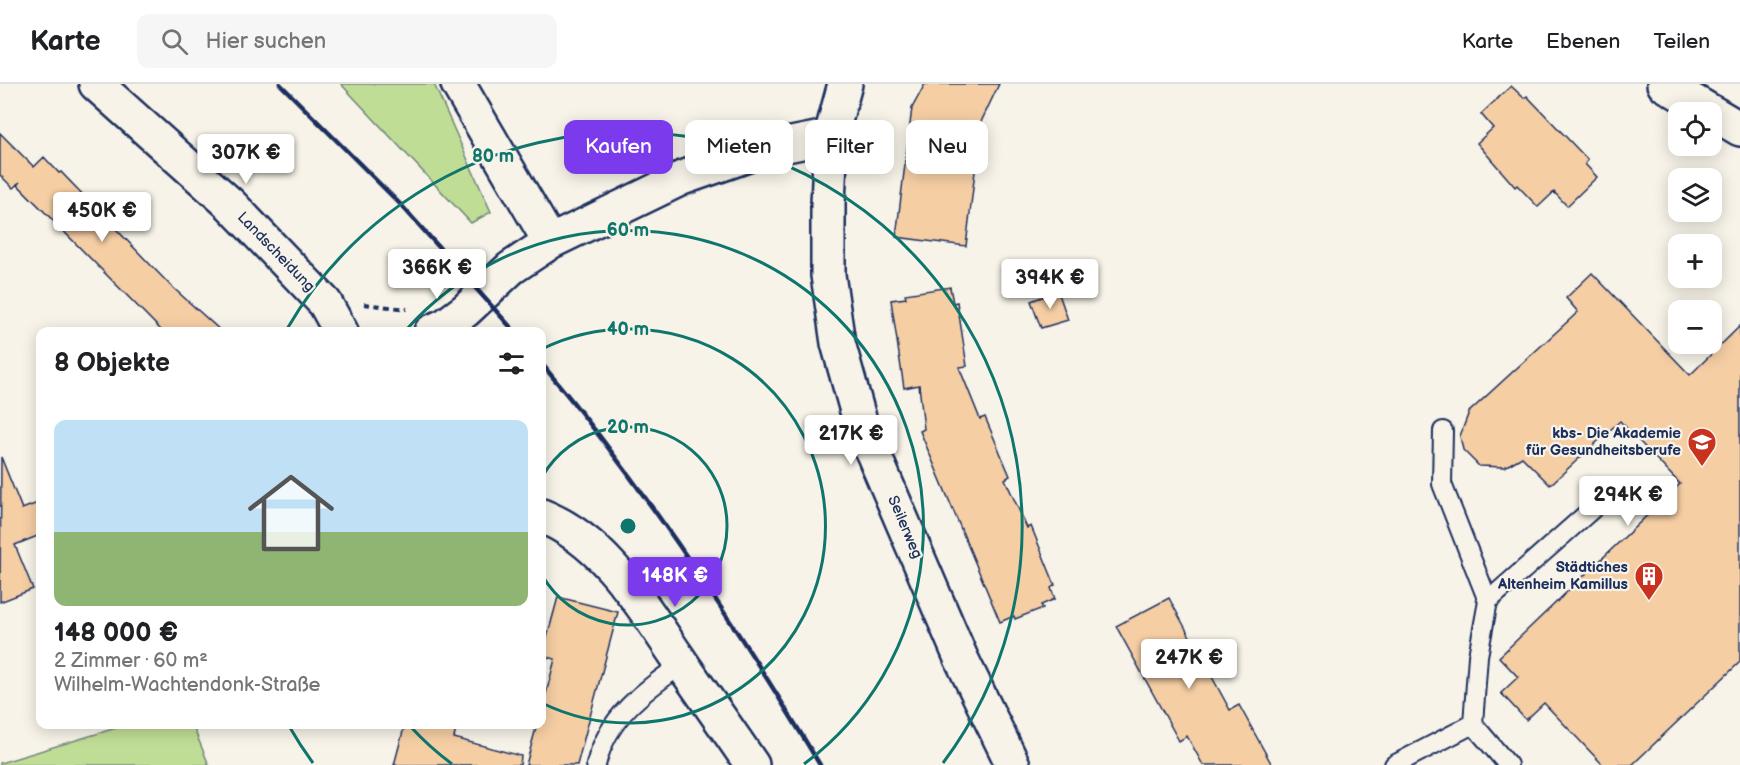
<!DOCTYPE html>
<html lang="de">
<head>
<meta charset="utf-8">
<style>
	:root { --surface:#fff; --page:#f6f6f6; --text:#202124; --muted:#757577; --line:#e0e0e0; --accent:#7c3aed }
	body { margin:0; font-family:"Balsamiq Sans",sans-serif; background:var(--page); color:var(--text); height:100vh; display:flex; flex-direction:column; font-size:22px; white-space:nowrap }
	* { box-sizing:border-box; margin:0 }
	p { font-size:20px; color:var(--muted) }
	.icon { flex:none; width:33px; height:33px; fill:none; stroke:currentColor; stroke-width:2; stroke-linecap:round; stroke-linejoin:round }
	.map { position:relative; flex:1; overflow:hidden }
	.sheet { position:absolute; left:36px; top:243px; width:510px; height:402px; display:flex; flex-direction:column; background:var(--surface); border-radius:12px; box-shadow:0 3px 15px #0003 }
	.sheet>* { flex:none }
	.hud { position:absolute; left:564px; top:36px; width:570px; height:54px; display:flex; gap:12px }
	.controls { position:absolute; left:1668px; top:18px; display:grid; gap:12px }
	.controls a { display:grid; place-items:center; width:54px; height:54px; border-radius:12px; background:var(--surface); box-shadow:0 3px 15px #0003; font-size:30px }
	.price { position:absolute; translate:-50% -51px; padding:0 14px; border-radius:6px; background:#fff; color:#222; font-size:20px; line-height:39px; filter:drop-shadow(0 2px 3px #0008) }
	.price::after { content:''; position:absolute; left:50%; top:36px; width:18px; height:14px; margin-left:-9px; background:inherit; clip-path:polygon(0 0,100% 0,50% 100%) }
	.price.active { background:var(--accent); color:#fff }
	ul { padding:0; list-style:none }
	li { display:grid; align-content:center; gap:12px; height:318px; padding:0 18px }
	li+li { border-top:2px solid var(--line) }
	li span { display:grid; place-items:center; height:186px; border-radius:12px; color:#555 }
	li>.icon { margin-inline-start:auto }
	span .icon { width:108px; height:108px; fill:#fffc; stroke-width:1 }
	li b { font-size:26px }
	h2 { display:flex; justify-content:space-between; align-items:center; height:72px; padding:0 18px; font-size:26px }
	.pill { padding:0 21px; border-radius:12px; background:var(--surface); box-shadow:0 3px 15px #0003; font-size:21px; line-height:54px }
	.pill.active { background:var(--accent); color:#fff }
	header { display:flex; align-items:center; gap:36px; box-sizing:border-box; height:84px; padding:0 30px; background:var(--surface); border-bottom:2px solid var(--line) }
	header strong { font-size:28px }
	nav { display:flex; gap:33px; margin-inline-start:auto; font-size:21px }
	.search { width:420px; height:54px; background:var(--page); display:flex; align-items:center; gap:15px; box-sizing:border-box; padding:0 21px; border-radius:12px; color:var(--muted); font-size:22px }
	.map>svg:first-child { display:block }
	.green { fill:#c0dd95; stroke:#6e867a; stroke-width:1.5 }
	.building { fill:#f5cea4; stroke:#1b2f5e; stroke-width:1.5 }
	.lines { fill:none; stroke-linecap:round; stroke-linejoin:round }
	.service-casing { stroke:#1b2f5e; stroke-width:22 }
	.minor-casing { stroke:#1b2f5e; stroke-width:38 }
	.tertiary-casing { stroke:#1b2f5e; stroke-width:38 }
	.path { stroke:#1b2f5e; stroke-width:4; stroke-dasharray:6 4.5; stroke-linecap:butt }
	.service { stroke:#f7f3e8; stroke-width:18 }
	.minor { stroke:#f7f3e8; stroke-width:33 }
	.tertiary { stroke:#f7f3e8; stroke-width:33 }
	.rail { stroke:#1b2f5e; stroke-width:4.5 }
	.ring { fill:none; stroke:#0f766e; stroke-width:3 }
	.labels { text-anchor:middle; dominant-baseline:central; stroke-width:4.5; stroke-linejoin:round; paint-order:stroke }
	.street-label { font-size:15px; fill:#1b2f5e; stroke:#f7f3e8 }
	.poi-label { font-size:15px; font-weight:bold; fill:#1b2f5e; stroke:#f7f3e8; text-anchor:end }
	.centre { fill:#0f766e; stroke:#f7f3e8; stroke-width:3 }
	.ring-label { font-size:18px; text-anchor:middle; font-weight:bold; fill:#0f766e; stroke:#f7f3e8; stroke-width:4.5; stroke-linejoin:round; paint-order:stroke }
</style>
</head>
<body>
<header>
<strong>Karte</strong>
<div class="search"><svg class="icon" aria-label="search" viewBox="0 0 24 24"><circle cx="10" cy="10" r="6"/><path d="M15 15l6 6"/></svg>Hier suchen</div>
<nav><a>Karte</a><a>Ebenen</a><a>Teilen</a></nav>
</header>
<div class="map">
<svg width="1740" height="681" viewBox="0 0 1740 681">
	<rect width="100%" height="100%" fill="#f7f3e8"/>
	<filter id="ink" filterUnits="userSpaceOnUse"><feTurbulence type="fractalNoise" baseFrequency=".0167" numOctaves="2"/><feDisplacementMap in="SourceGraphic" scale="12" xChannelSelector="R" yChannelSelector="G"/><feConvolveMatrix kernelMatrix="1 2 1 2 8 2 1 2 1" color-interpolation-filters="sRGB"/></filter>
	<g filter="url(#ink)">
		<path class="green" d="M341 0H434L491 128 471 139Z
			M192 640 209 681H0V679L126 641Z"/>
		<path class="building" d="M925 0H999L981 38 966 162 896 153 912 24Z
			M1511 2 1524 14 1527 12 1588 76 1585 80 1597 93 1567 122 1554 108 1538 123 1517 101 1515 103 1477 59 1493 44 1481 30Z
			M0 49 34 83 44 73 59 89 61 88 169 200 222 248H163L17 100 20 98 13 104 0 91Z
			M1592 189 1690 291 1740 242V578L1632 681H1603L1544 619 1526 636 1501 609 1518 593 1499 573 1680 400 1620 337 1550 401 1522 373 1505 383 1479 382 1463 366 1460 352 1469 328 1578 228 1566 214Z
			M950 203 953 219 957 218 967 282 959 283 980 335 985 333 1010 392 1005 395 1027 444 1031 442 1055 501 1051 504 1055 515 1041 521 1043 524 1015 535 1014 532 1000 538 920 347 924 345 919 301 904 304 891 216 906 214 905 210Z
			M1058 207 1068 236 1041 244 1031 217Z
			M1 373 22 425 40 418V451L15 461 33 505 0 518Z
			M558 513 618 528 577 681H526L537 640H542V625L555 575 542 572Z
			M1169 514 1230 626 1239 621 1272 681H1203L1187 652 1179 657 1116 542Z
			M405 640H457L454 654 521 672 520 681H394Z"/>
		<g class="lines">
			<g class="service-casing">
				<path id="service" d="M1443 347 1442 400 1488 517
					M1473 640 1508 681
					M596 681C607 633 644 607 682 580
					M1394 681 1473 640 1478 572 1488 517 1598 420"/>
			</g>
			<g class="minor-casing">
				<path id="minor" d="M96 0 230 120 325 219 341 248
					M458 0 550 158
					M1664 0 1740 45
					M431 248 446 241 466 226 511 184 550 158 682 94 762 66 831 52
					M542 432C604 457 640 518 676 571 701 608 727 644 752 681"/>
			</g>
			<g class="tertiary-casing">
				<path id="tertiary" d="M845 0 831 52 828 120V191L838 259 861 341 961 574 1013 681"/>
			</g>
			<path class="path" d="M364 220 407 225"/>
			<use href="#service" class="service"/>
			<use href="#minor" class="minor"/>
			<use href="#tertiary" class="tertiary"/>
			<path class="rail" d="M280 0 402 122 515 248
				M542 280C646 405 736 541 820 681"/>
		</g>
	</g>
	<g class="ring">
		<path d="M542 393A99 99 0 1 1 542 491"/>
		<path d="M542 265A197 197 0 1 1 542 619"/>
		<path d="M452 680A296 296 0 0 1 410 642M406 246A296 296 0 1 1 804 680"/>
		<path d="M313 679A394 394 0 0 1 289 642M287 245A394 394 0 1 1 943 679"/>
	</g>
	<defs>
		<g id="university-pin" transform="scale(1.5)"><path d="M0 17L-7.5 6A9.5 9.5 0 1 1 7.5 6Z" fill="#c8321e" stroke="#f7f3e8"/><path d="M0-5L7-2L0 1L-7-2ZM-4 1L0 2.5L4 1V4Q0 6-4 4Z" fill="#fff"/></g>
		<g id="building-pin" transform="scale(1.5)"><path d="M0 17L-7.5 6A9.5 9.5 0 1 1 7.5 6Z" fill="#c8321e" stroke="#f7f3e8"/><path d="M-4-6H4V6H1V3H-1V6H-4ZM-2.5-4.3h1.7v1.8h-1.7ZM.8-4.3h1.7v1.8H.8ZM-2.5-1h1.7V.8h-1.7ZM.8-1h1.7V.8H.8Z" fill="#fff"/></g>
	</defs>
	<g fill-rule="evenodd">
		<use href="#university-pin" x="1702" y="358"/>
		<use href="#building-pin" x="1649" y="492"/>
	</g>
	<g class="labels">
		<g class="street-label">
			<text transform="translate(276 168) rotate(46)">Landscheidung</text>
			<text transform="translate(905 443) rotate(67)">Seilerweg</text>
		</g>
		<g class="poi-label">
			<text x="1681" y="349">kbs- Die Akademie<tspan x="1681" dy="17">für Gesundheitsberufe</tspan></text>
			<text x="1628" y="483">Städtiches<tspan x="1628" dy="17">Altenheim Kamillus</tspan></text>
		</g>
	</g>
	<circle cx="628" cy="442" r="9" class="centre"/>
	<g class="ring-label">
		<text x="493" y="78">80 m</text>
		<text x="628" y="152">60 m</text>
		<text x="628" y="251">40 m</text>
		<text x="628" y="349">20 m</text>
	</g>
</svg>
<div class="controls">
<a><svg class="icon" aria-label="locate" viewBox="0 0 24 24"><circle cx="12" cy="12" r="6"/><path d="M12 2v4M12 18v4M2 12h4M18 12h4"/></svg></a>
<a><svg class="icon" aria-label="layers" viewBox="0 0 24 24"><path d="M12 4l9 5-9 5-9-5zM3 14l9 5 9-5"/></svg></a>
<a>+</a>
<a>−</a>
</div>
<b class="price" style="left:246px;top:101px">307K €</b>
<b class="price" style="left:102px;top:159px">450K €</b>
<b class="price" style="left:437px;top:216px">366K €</b>
<b class="price" style="left:1050px;top:226px">394K €</b>
<b class="price" style="left:851px;top:382px">217K €</b>
<b class="price" style="left:1628px;top:443px">294K €</b>
<b class="price active" style="left:675px;top:524px">148K €</b>
<b class="price" style="left:1189px;top:606px">247K €</b>
<div class="hud">
<a class="pill active">Kaufen</a>
<a class="pill">Mieten</a>
<a class="pill">Filter</a>
<a class="pill">Neu</a>
</div>
<section class="sheet">
<h2>8 Objekte<svg class="icon" aria-label="filters" viewBox="0 0 24 24"><path d="M4 7h16M4 17h16"/><circle cx="9" cy="7" r="2"/><circle cx="15" cy="17" r="2"/></svg></h2>
<ul>
<li><span style="background:linear-gradient(#bfe0f5 60%,#8fb573 0)"><svg class="icon" aria-label="home" viewBox="0 0 24 24"><path d="M3 11l9-7 9 7M6 9v11h12V9"/></svg></span><div><b>148 000 €</b><p>2 Zimmer · 60 m²</p><p>Wilhelm-Wachtendonk-Straße</p></div></li>
</ul>
</section>
</div>
</body>
</html>
